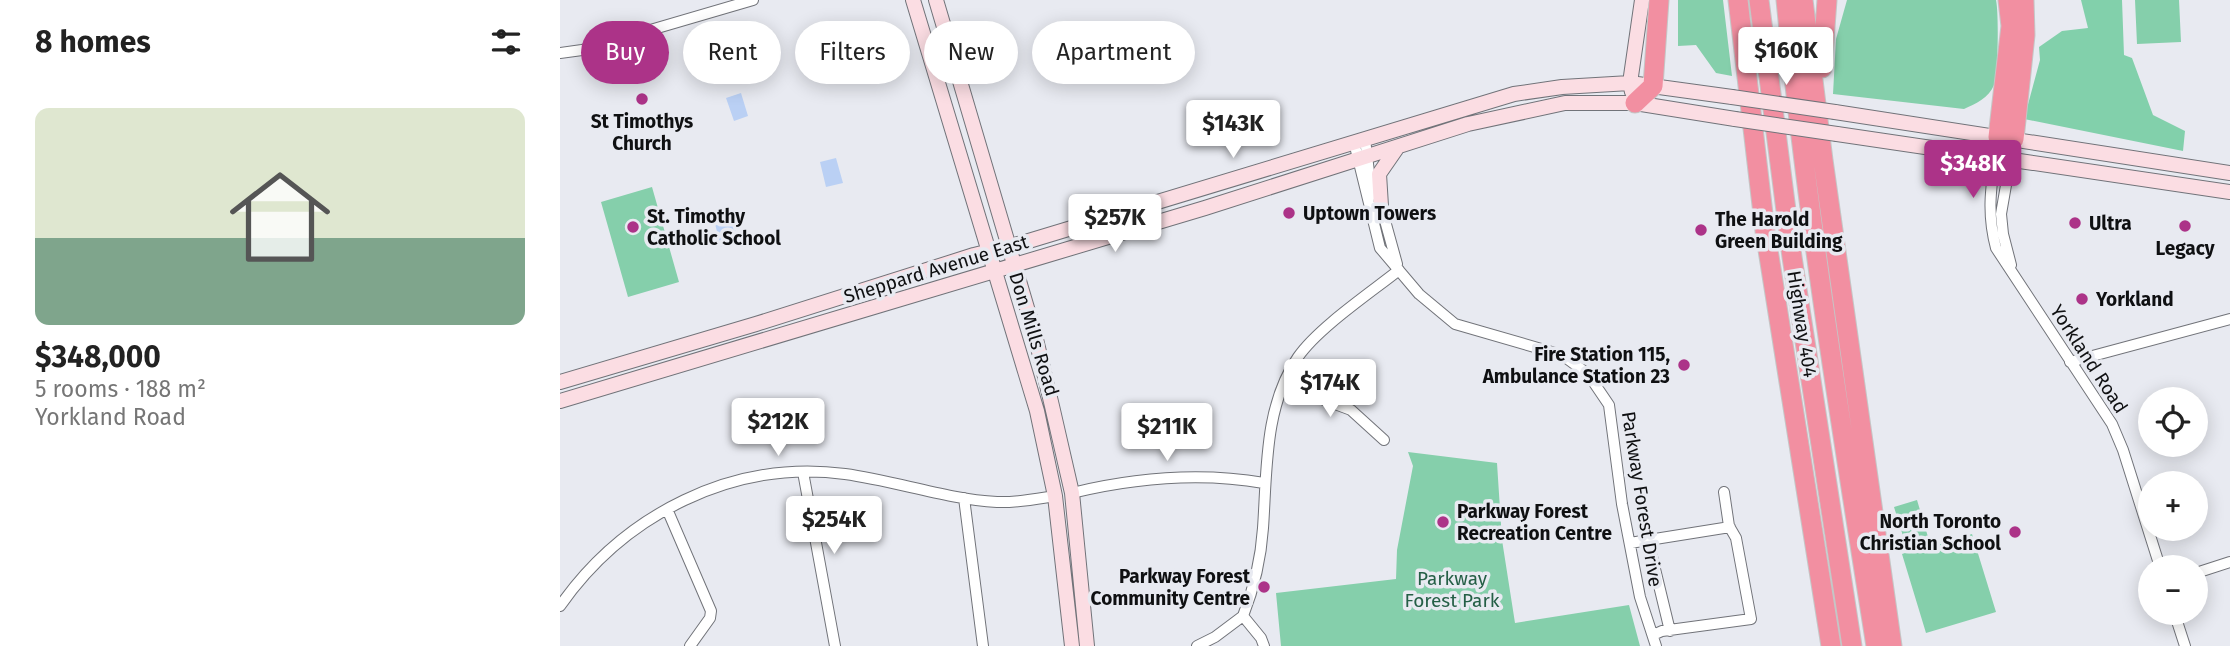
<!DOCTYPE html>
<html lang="en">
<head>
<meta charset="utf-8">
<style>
	:root { --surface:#fff; --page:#f6f6f6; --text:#222; --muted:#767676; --accent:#ac3388 }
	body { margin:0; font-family:"Fira Sans",sans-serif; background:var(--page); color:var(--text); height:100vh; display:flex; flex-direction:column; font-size:26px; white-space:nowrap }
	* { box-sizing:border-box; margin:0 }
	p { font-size:23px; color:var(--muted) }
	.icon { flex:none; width:38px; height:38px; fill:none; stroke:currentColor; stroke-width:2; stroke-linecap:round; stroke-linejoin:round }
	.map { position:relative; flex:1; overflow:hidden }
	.details { display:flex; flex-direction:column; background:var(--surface); width:560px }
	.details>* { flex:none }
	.top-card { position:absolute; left:21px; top:21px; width:665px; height:63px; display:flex; gap:14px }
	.controls { position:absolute; left:1578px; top:387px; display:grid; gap:14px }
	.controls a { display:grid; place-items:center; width:70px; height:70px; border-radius:50%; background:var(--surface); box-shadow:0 4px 18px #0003; font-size:35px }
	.price { position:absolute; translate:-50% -60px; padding:0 16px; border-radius:7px; background:#fff; color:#222; font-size:23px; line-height:46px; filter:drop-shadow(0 2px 4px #0008) }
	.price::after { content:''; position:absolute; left:50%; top:42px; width:21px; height:16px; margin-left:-10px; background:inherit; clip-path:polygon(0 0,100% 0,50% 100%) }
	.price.current { background:var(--accent); color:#fff }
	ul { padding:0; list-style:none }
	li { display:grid; align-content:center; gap:14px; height:371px; padding:0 35px }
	li span { display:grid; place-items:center; height:217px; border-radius:14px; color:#555 }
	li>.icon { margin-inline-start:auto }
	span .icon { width:126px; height:126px; fill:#fffc; stroke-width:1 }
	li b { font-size:30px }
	h2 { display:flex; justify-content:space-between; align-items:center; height:84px; padding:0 35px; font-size:30px }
	.pill { padding:0 24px; border-radius:32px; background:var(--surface); box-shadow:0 4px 18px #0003; font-size:24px; line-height:63px }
	.pill.current { background:var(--accent); color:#fff }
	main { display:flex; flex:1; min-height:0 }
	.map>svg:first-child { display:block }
	.green { fill:#85cfab }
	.forest { fill:#82d0ab }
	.water { fill:#bad0f4 }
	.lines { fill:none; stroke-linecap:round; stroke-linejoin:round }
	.street-casing { stroke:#717379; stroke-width:12 }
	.secondary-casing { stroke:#717379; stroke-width:16 }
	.highway-casing { stroke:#c5c6c6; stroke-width:21 }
	.street { stroke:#fff; stroke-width:10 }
	.secondary { stroke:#fbdde3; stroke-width:14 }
	.highway { stroke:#f28fa1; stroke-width:19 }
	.secondary-bridge-casing { stroke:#717379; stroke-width:16; stroke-linecap:butt }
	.secondary-bridge { stroke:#fbdde3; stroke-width:14 }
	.poi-dot { fill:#ac3388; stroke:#e8eaf1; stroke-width:2.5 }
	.labels { text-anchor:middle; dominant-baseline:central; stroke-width:7; stroke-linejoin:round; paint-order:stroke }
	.poi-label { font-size:19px; font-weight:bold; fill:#0f1012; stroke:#e8eaf1; text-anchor:start }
	.street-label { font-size:19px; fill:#0f1012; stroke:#e8eaf1 }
	.park-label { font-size:19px; fill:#255f46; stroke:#e8eaf1 }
</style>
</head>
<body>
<main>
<section class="details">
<h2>8 homes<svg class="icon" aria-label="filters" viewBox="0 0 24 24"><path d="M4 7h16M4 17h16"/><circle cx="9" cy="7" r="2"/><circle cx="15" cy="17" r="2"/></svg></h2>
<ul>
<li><span style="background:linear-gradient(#dfe7d0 60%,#7fa58c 0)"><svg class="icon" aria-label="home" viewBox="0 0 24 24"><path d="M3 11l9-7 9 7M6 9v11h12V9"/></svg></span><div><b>$348,000</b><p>5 rooms · 188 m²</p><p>Yorkland Road</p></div></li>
</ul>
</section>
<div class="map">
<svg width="1670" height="646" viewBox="0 0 1670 646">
	<rect width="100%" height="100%" fill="#e8eaf1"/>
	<path class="green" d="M1118 0H1163L1172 76 1156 73 1136 45 1118 46Z
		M1287 0H1436C1439 14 1438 73 1434 85 1429 98 1415 104 1404 109L1273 94 1276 39Z
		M1575 0H1619L1621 42 1577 44Z
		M92 187 119 282 68 297 41 202Z
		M848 452 937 463 942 540 955 623 1069 605 1080 646H721L716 593 836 579 837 550 853 466Z
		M1357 500 1371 547 1412 534 1436 612 1366 633 1342 554 1348 552 1334 507Z"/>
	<path class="forest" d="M1521 0H1562L1564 55 1572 58 1593 115 1625 131 1623 151 1464 119 1480 60 1479 47 1502 31 1528 28Z"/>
	<path class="water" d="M181 93 188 116 174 121 166 98Z
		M276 158 283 183 266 187 260 162Z
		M171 215 179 243 161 247 154 220Z"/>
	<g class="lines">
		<g class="street-casing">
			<path id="street" d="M0 53 22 50 193 0
				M1438 137C1433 177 1425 207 1436 248L1552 424 1563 450 1600 567
				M805 139 809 172 821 206 837 264
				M794 142 820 248 859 294 895 324 1002 355 1028 374 1049 405 1062 504 1080 597 1096 646
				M1451 265 1443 234 1441 214 1454 139
				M1510 362 1670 319
				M724 385 791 410 824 440
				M243 472 275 646
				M512 493C574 478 640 472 704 483
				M404 498 423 646
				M107 509 151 611 150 618 130 646
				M1088 540 1110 631
				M1070 543 1170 527
				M1636 573 1670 562
				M0 606C64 515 172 459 285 474 336 481 386 499 437 502 457 503 476 499 495 496
				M1614 612 1625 646
				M1093 635 1102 631 1191 619 1176 538 1169 526 1164 492
				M637 646 655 637 683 616
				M704 646 701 638 683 616C694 588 701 558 703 528 707 471 704 406 738 357 758 328 810 293 839 270"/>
		</g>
		<g class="secondary-casing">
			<path id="secondary" d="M353 0 477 411 495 496 512 646
				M376 0 475 335 492 406 512 493 527 646
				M1072 92 1070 83 1082 0
				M1275 112 1670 173
				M1277 134 1670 192
				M821 206 819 174 837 148
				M0 382 196 324 414 255 462 243 954 94 1002 87 1070 83 1172 97
				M0 401 645 208 908 124 1005 103H1075L1175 119"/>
		</g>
		<g class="highway-casing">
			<path id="highway" d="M1178 0 1205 231 1271 646
				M1199 0 1232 257 1292 646
				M1226 0C1247 217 1282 431 1316 646
				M1243 0 1263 160 1332 646
				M1262 68 1267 0
				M1075 103 1093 86 1099 0
				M1438 137 1451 26 1448 0
				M1454 139 1465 35 1464 0"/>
		</g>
		<use href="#street" class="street"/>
		<use href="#secondary" class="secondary"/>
		<use href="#highway" class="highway"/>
		<g class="secondary-bridge-casing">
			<path id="secondary-bridge" d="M1172 97 1275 112
				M1175 119 1277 134"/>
		</g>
		<use href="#secondary-bridge" class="secondary-bridge"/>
	</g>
	<g class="poi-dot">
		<circle cx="82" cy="99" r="7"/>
		<circle cx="729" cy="213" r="7"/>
		<circle cx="1515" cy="223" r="7"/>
		<circle cx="1625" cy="226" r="7"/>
		<circle cx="73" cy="227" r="7"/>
		<circle cx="1141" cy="230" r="7"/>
		<circle cx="1522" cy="299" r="7"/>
		<circle cx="1124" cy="365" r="7"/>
		<circle cx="883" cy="522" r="7"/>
		<circle cx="1455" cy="532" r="7"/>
		<circle cx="704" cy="587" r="7"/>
	</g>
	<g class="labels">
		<g class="poi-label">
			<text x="82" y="121" text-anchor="middle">St Timothys<tspan x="82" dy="22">Church</tspan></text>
			<text x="743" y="213">Uptown Towers</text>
			<text x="87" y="216">St. Timothy<tspan x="87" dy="22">Catholic School</tspan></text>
			<text x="1155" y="219">The Harold<tspan x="1155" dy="22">Green Building</tspan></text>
			<text x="1529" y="223">Ultra</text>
			<text x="1625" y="248" text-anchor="middle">Legacy</text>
			<text x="1536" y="299">Yorkland</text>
			<text x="1110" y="354" text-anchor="end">Fire Station 115,<tspan x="1110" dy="22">Ambulance Station 23</tspan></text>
			<text x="897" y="511">Parkway Forest<tspan x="897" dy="22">Recreation Centre</tspan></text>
			<text x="1441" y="521" text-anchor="end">North Toronto<tspan x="1441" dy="22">Christian School</tspan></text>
			<text x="690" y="576" text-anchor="end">Parkway Forest<tspan x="690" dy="22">Community Centre</tspan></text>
		</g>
		<g class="street-label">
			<text transform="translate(376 269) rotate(-17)">Sheppard Avenue East</text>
			<text transform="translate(1242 324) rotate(81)">Highway 404</text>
			<text transform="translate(474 334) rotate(73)">Don Mills Road</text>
			<text transform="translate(1529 359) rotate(57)">Yorkland Road</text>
			<text transform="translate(1082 499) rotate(81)">Parkway Forest Drive</text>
		</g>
		<g class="park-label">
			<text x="892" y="578">Parkway<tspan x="892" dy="22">Forest Park</tspan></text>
		</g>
	</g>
</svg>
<div class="controls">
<a><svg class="icon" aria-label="locate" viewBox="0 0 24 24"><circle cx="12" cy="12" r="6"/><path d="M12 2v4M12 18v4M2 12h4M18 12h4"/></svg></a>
<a>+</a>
<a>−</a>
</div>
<b class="price" style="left:1226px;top:87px">$160K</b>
<b class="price" style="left:673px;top:160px">$143K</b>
<b class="price current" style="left:1413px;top:200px">$348K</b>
<b class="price" style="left:555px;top:254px">$257K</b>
<b class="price" style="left:770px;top:419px">$174K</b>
<b class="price" style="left:218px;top:458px">$212K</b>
<b class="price" style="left:607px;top:463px">$211K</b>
<b class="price" style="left:274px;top:556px">$254K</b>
<div class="top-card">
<a class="pill current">Buy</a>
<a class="pill">Rent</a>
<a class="pill">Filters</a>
<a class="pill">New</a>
<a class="pill">Apartment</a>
</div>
</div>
</main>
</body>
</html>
